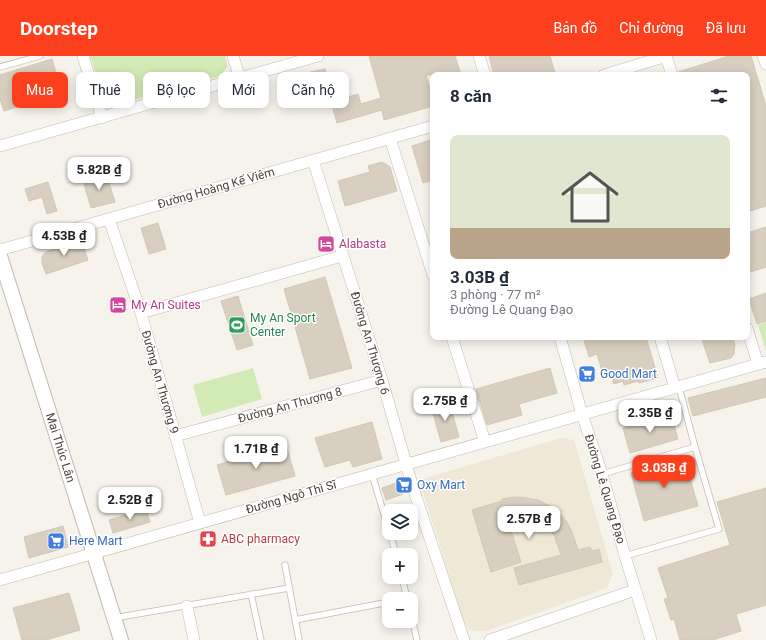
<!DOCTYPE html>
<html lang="vi">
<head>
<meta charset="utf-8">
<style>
	:root { --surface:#fff; --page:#f6f6f7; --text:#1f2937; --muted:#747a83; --line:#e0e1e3; --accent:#fc3f1d }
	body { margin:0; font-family:Roboto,sans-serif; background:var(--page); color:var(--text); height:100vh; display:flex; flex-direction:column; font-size:15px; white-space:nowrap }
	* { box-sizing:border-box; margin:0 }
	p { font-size:13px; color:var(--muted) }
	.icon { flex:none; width:22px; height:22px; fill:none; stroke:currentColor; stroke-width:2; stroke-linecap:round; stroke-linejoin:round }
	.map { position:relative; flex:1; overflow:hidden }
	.drawer { position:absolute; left:430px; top:16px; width:320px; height:268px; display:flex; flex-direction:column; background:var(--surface); border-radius:8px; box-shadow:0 2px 10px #0003 }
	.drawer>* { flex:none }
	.top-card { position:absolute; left:12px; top:16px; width:358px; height:36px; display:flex; gap:8px }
	.controls { position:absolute; left:382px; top:448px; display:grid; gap:8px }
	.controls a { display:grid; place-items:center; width:36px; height:36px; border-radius:8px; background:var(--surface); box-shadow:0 2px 10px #0003; font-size:20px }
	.price { position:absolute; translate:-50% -34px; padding:0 9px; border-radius:8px; background:#fff; color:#222; font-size:13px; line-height:26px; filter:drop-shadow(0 1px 2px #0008) }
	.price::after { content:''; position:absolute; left:50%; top:24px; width:12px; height:9px; margin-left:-6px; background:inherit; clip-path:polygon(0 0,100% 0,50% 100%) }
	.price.current { background:var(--accent); color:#fff }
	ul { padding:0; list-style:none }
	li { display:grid; align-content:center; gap:8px; height:212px; padding:0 20px }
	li+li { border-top:1px solid var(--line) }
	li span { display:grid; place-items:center; height:124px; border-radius:8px; color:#555 }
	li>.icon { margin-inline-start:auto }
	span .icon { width:72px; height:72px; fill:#fffc; stroke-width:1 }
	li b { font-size:17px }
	h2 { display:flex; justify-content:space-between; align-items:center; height:48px; padding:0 20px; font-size:17px }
	.pill { padding:0 14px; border-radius:8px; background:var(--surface); box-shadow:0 2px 10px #0003; font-size:14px; line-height:36px }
	.pill.current { background:var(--accent); color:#fff }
	header { display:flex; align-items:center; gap:24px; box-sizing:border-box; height:56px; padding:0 20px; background:var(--accent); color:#fff }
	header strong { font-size:19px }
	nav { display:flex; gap:22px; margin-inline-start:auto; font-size:14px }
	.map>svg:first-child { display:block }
	.education { fill:#efe8d6 }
	.green { fill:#d2eab5 }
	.building { fill:#d8cfc1; stroke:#d3c7b4 }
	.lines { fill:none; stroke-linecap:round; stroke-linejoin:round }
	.service-casing { stroke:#c2bbae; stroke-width:7 }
	.minor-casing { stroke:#c2bbae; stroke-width:12 }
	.tertiary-casing { stroke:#c2bbae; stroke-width:16 }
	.service { stroke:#fff; stroke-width:5.5 }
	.minor { stroke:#fff; stroke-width:11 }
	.tertiary { stroke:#fff; stroke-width:14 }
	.labels { text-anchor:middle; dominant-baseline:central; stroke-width:3; stroke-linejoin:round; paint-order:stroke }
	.street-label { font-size:12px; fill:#4b4439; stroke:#fff }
	.hotel-label { font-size:12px; fill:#b23c85; stroke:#fff; text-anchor:start }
	.leisure-label { font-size:12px; fill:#27864d; stroke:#fff; text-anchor:start }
	.shop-label { font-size:12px; fill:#366cbe; stroke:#fff; text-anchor:start }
	.health-label { font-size:12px; fill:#be3a42; stroke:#fff; text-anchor:start }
</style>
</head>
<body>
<header>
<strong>Doorstep</strong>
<nav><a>Bản đồ</a><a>Chỉ đường</a><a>Đã lưu</a></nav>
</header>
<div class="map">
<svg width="766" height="584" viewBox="0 0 766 584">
	<rect width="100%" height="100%" fill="#f6f3ec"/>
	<path class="education" d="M561 382 574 384 613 518 607 532 486 575H476L469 573 464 566 419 424Z"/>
	<path class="green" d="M90 0H225L228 10 220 20 115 49 106 46Z
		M766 266V292H765L758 269Z
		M253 312 262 343 202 361 193 329Z"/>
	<path class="building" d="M369 0H455L461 19H426L433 44V50L384 64 382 54 337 67 331 46 358 38 361 48 381 42Z
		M489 0H550L555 17 548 19H494Z
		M729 0H751L766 50V150L747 156V19H679L678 16Z
		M52 3 62 37 4 55 0 43V19Z
		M325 13 332 45 313 49 306 17Z
		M433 83V124L423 127 412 90Z
		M382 106 390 111 397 135 345 150 338 125 370 116 368 110Z
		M106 117 115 146 91 152 83 124Z
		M48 126 57 155 47 158 42 141 29 145 25 133Z
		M158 167 166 193 149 198 141 172Z
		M766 171V211L747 217V177Z
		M81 184 88 204 46 218 42 207V201L44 198 46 196Z
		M325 221 352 312 310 323 284 233Z
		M766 237V265L757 268 749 243Z
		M238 240 253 289 237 294 221 245Z
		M583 281H646L658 322 639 327 638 325 624 329 623 325 614 328 609 313 602 315 597 298 589 301Z
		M701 281H732L735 288 734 298 731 302 710 307Z
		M550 312 557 337 519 348 522 359 487 369 476 333Z
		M766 322V341L693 360 688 342Z
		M449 345 459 381 441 386 431 350Z
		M671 359 678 383 630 397 623 372Z
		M372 366 382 403 353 411 350 404 325 411 315 382Z
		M286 389 295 420 226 439 217 409Z
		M684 401 698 450 644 465 631 417Z
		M399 426 403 438 386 444 382 432Z
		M766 432V549L736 558 741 575 713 584H680L674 563 671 564 664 543 668 542 658 512 730 489 717 446Z
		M514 441 526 442 538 444 550 450 559 457 567 466 572 476 578 494 590 491 592 495 599 493 602 506 519 529 514 512 561 499 554 479 548 472 540 465 530 461 520 459H506L521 506 491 516 472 454 502 445V443Z
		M146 453 150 466 113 477 109 464Z
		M63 470 68 491 29 502 24 481Z
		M69 537 80 574 46 584H22L13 552Z"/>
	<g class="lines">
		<g class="service-casing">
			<path id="service" d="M0 11 40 0
				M372 418 389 475
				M602 418 695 391
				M390 477 396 499
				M625 500 719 473 695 391 679 331
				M285 509 299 584
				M402 521 407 543
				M251 538 261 584
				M411 559 417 584
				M114 562 289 532
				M295 564 389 546"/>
		</g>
		<g class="minor-casing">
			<path id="minor" d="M83 0 102 62
				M233 0 240 23
				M479 0 485 19
				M666 0 672 19
				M763 0 766 8
				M604 19 667 0
				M390 82 433 219
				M0 90 318 0
				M313 104 382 324 413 432 464 584
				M109 163 141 257 200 467
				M0 194 433 70
				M141 257 342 200
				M747 272 758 308
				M452 281 485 386
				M560 281 582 358 602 418 625 500 651 584
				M660 281 675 332
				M175 380 382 324
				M0 524 766 306
				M187 550 194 584
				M490 584 635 534"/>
		</g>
		<g class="tertiary-casing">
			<g id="tertiary">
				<path id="s1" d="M0 200 121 584"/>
			</g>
		</g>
		<use href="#service" class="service"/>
		<use href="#minor" class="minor"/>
		<use href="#tertiary" class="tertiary"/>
	</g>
	<defs>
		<g id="hotel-square" transform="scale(0.9)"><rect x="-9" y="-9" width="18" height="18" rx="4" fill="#d1479c" stroke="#fff"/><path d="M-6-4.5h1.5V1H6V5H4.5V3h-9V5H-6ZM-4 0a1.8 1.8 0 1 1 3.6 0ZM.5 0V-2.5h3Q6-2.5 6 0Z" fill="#fff"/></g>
		<g id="stadium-square" transform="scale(0.9)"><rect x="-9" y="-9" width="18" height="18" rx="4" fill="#2e9e5b" stroke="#fff"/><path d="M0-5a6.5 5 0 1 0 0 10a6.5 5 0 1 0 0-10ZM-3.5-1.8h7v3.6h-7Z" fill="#fff"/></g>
		<g id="supermarket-square" transform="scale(0.9)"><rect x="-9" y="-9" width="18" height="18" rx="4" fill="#3f7fe0" stroke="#fff"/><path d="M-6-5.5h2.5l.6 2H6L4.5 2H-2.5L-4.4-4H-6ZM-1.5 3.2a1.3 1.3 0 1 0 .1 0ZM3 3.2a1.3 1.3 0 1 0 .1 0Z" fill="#fff"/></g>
		<g id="pharmacy-square" transform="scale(0.9)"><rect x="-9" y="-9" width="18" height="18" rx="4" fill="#e0444e" stroke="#fff"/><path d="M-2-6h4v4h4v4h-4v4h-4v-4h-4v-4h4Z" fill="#fff"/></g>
	</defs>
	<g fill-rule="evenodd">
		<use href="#hotel-square" x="326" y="188"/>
		<use href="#hotel-square" x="118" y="249"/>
		<use href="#stadium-square" x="237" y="269"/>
		<use href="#supermarket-square" x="587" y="318"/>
		<use href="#supermarket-square" x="404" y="429"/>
		<use href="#pharmacy-square" x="208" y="483"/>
		<use href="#supermarket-square" x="56" y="485"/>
	</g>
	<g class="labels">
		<g class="street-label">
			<text transform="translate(216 132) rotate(-16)">Đường Hoàng Kế Viêm</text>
			<text transform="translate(370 287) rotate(73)">Đường An Thượng 6</text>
			<text transform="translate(160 326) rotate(74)">Đường An Thượng 9</text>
			<text transform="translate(290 349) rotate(-15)">Đường An Thượng 8</text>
			<text stroke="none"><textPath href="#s1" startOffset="201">Mai Thúc Lân</textPath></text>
			<text transform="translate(605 433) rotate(73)">Đường Lê Quang Đạo</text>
			<text transform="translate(291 441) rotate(-16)">Đường Ngô Thì Sĩ</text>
		</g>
		<g class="hotel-label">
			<text x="339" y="188">Alabasta</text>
			<text x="131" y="249">My An Suites</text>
		</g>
		<g class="leisure-label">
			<text x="250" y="262">My An Sport<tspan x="250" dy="14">Center</tspan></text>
		</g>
		<g class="shop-label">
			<text x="600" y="318">Good Mart</text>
			<text x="417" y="429">Oxy Mart</text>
			<text x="69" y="485">Here Mart</text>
		</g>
		<g class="health-label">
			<text x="221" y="483">ABC pharmacy</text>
		</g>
	</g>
</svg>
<div class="controls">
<a><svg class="icon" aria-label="layers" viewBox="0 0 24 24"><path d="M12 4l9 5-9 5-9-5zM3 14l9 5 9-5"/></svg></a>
<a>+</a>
<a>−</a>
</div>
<b class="price" style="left:99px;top:135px">5.82B ₫</b>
<b class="price" style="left:64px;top:201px">4.53B ₫</b>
<b class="price" style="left:445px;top:366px">2.75B ₫</b>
<b class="price" style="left:650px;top:378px">2.35B ₫</b>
<b class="price" style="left:256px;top:414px">1.71B ₫</b>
<b class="price current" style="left:664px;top:433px">3.03B ₫</b>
<b class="price" style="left:130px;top:465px">2.52B ₫</b>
<b class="price" style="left:529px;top:484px">2.57B ₫</b>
<div class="top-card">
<a class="pill current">Mua</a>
<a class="pill">Thuê</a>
<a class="pill">Bộ lọc</a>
<a class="pill">Mới</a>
<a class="pill">Căn hộ</a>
</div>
<section class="drawer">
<h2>8 căn<svg class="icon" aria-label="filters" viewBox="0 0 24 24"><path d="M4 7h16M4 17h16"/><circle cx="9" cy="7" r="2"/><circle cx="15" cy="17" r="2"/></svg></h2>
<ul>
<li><span style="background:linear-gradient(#dfe7d0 75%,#b9a48a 0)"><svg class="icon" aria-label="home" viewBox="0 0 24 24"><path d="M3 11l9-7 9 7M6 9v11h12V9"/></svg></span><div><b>3.03B ₫</b><p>3 phòng · 77 m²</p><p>Đường Lê Quang Đạo</p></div></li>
</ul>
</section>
</div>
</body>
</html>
